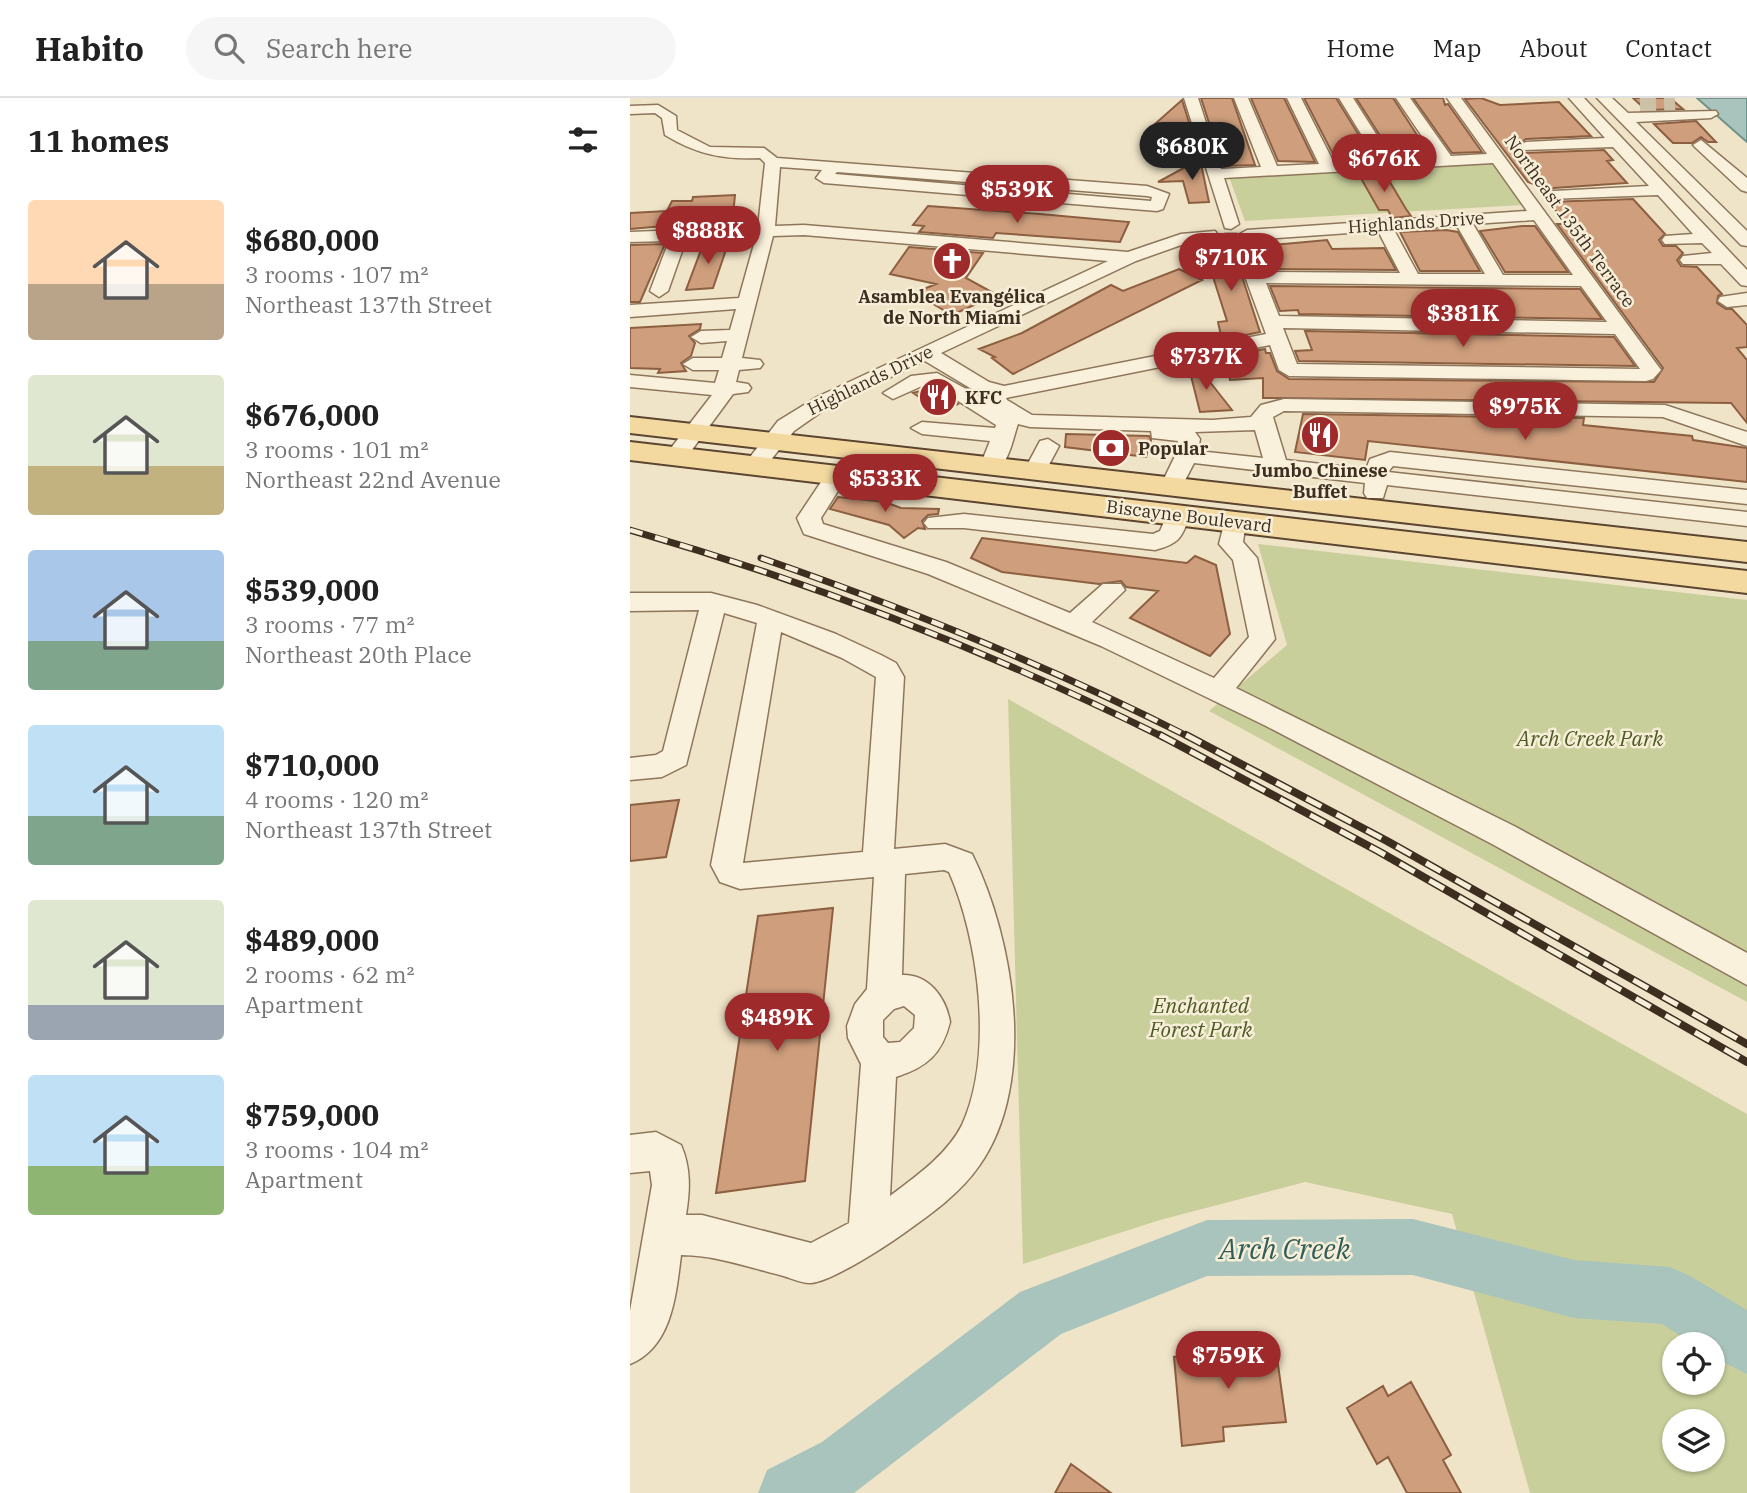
<!DOCTYPE html>
<html lang="en">
<head>
<meta charset="utf-8">
<style>
	:root { --surface:#fff; --page:#f6f6f6; --text:#222; --muted:#767676; --line:#e0e0e0; --accent:#9e2a2b }
	body { margin:0; font-family:"IBM Plex Serif",serif; background:var(--page); color:var(--text); height:100vh; display:flex; flex-direction:column; font-size:26px; white-space:nowrap }
	* { box-sizing:border-box; margin:0 }
	p { font-size:23px; color:var(--muted) }
	.icon { flex:none; width:38px; height:38px; fill:none; stroke:currentColor; stroke-width:2; stroke-linecap:round; stroke-linejoin:round }
	.map { position:relative; flex:1; overflow:hidden }
	.panel { display:flex; flex-direction:column; background:var(--surface); width:630px }
	.panel>* { flex:none }
	.buttons { position:absolute; left:1032px; top:1234px; display:grid; gap:14px }
	.buttons a { display:grid; place-items:center; width:63px; height:63px; border-radius:50%; background:var(--surface); box-shadow:0 2px 5px #0004; font-size:35px }
	.price { position:absolute; translate:-50% -60px; padding:0 16px; border-radius:24px; background:var(--accent); color:#fff; font-size:23px; line-height:46px; filter:drop-shadow(0 2px 4px #0008) }
	.price::after { content:''; position:absolute; left:50%; top:42px; width:21px; height:16px; margin-left:-10px; background:inherit; clip-path:polygon(0 0,100% 0,50% 100%) }
	.price.active { background:#222; color:#fff }
	ul { padding:0; list-style:none }
	li { display:flex; align-items:center; gap:21px; height:175px; padding:0 28px }
	li span { display:grid; place-items:center; flex:none; width:196px; height:140px; border-radius:7px; color:#555 }
	li>.icon { margin-inline-start:auto }
	span .icon { width:84px; height:84px; fill:#fffc; stroke-width:1 }
	li b { font-size:30px }
	h2 { display:flex; justify-content:space-between; align-items:center; height:84px; padding:0 28px; font-size:30px }
	header { display:flex; align-items:center; gap:42px; box-sizing:border-box; height:98px; padding:0 35px; background:var(--surface); border-bottom:2px solid var(--line) }
	header strong { font-size:33px }
	nav { display:flex; gap:38px; margin-inline-start:auto; font-size:24px }
	.search { width:490px; height:63px; background:var(--page); display:flex; align-items:center; gap:18px; box-sizing:border-box; padding:0 24px; border-radius:38px; color:var(--muted); font-size:26px }
	main { display:flex; flex:1; min-height:0 }
	.map>svg:first-child { display:block }
	.green { fill:#c9cf9b; fill-rule:evenodd }
	.water { fill:#a9c4bc; stroke:#6f938a; stroke-width:2 }
	.lines { fill:none; stroke-linecap:round; stroke-linejoin:round }
	.river { fill:#a9c4bc; fill-rule:evenodd }
	.building { fill:#cf9f7d; stroke:#8d5f41; stroke-width:2 }
	.minor-tunnel { stroke:#ccc0a6; stroke-width:16; stroke-dasharray:16 8; stroke-linecap:butt }
	.minor-casing { stroke:#8d765c; stroke-width:3 }
	.major-casing { stroke:#5b4430; stroke-width:4 }
	.minor { fill:#faf1dc; fill-rule:evenodd }
	.major { fill:#f3d9a0; fill-rule:evenodd }
	.rail-far1-casing { stroke:#3d2e20; stroke-width:7 }
	.rail-casing { stroke:#3d2e20; stroke-width:8 }
	.rail-far1 { stroke:#f7eed8; stroke-width:4.5; stroke-dasharray:13; stroke-linecap:butt }
	.rail { stroke:#f7eed8; stroke-width:5; stroke-dasharray:17; stroke-linecap:butt }
	.labels { text-anchor:middle; dominant-baseline:central; stroke-width:5; stroke-linejoin:round; paint-order:stroke }
	.far-street-label { font-size:18px; fill:#3d2e20; stroke:#f7eed8 }
	.far-poi-label { font-size:18px; font-weight:bold; fill:#3d2e20; stroke:#f7eed8 }
	.park-label { font-size:21px; font-style:italic; fill:#4d5a26; stroke:#f7eed8 }
	.near-water-label { font-size:28px; font-style:italic; fill:#2f5d5a; stroke:#f7eed8 }
</style>
</head>
<body>
<header>
<strong>Habito</strong>
<div class="search"><svg class="icon" aria-label="search" viewBox="0 0 24 24"><circle cx="10" cy="10" r="6"/><path d="M15 15l6 6"/></svg>Search here</div>
<nav><a>Home</a><a>Map</a><a>About</a><a>Contact</a></nav>
</header>
<main>
<section class="panel">
<h2>11 homes<svg class="icon" aria-label="filters" viewBox="0 0 24 24"><path d="M4 7h16M4 17h16"/><circle cx="9" cy="7" r="2"/><circle cx="15" cy="17" r="2"/></svg></h2>
<ul>
<li><span style="background:linear-gradient(#ffd9b3 60%,#b9a48a 0)"><svg class="icon" aria-label="home" viewBox="0 0 24 24"><path d="M3 11l9-7 9 7M6 9v11h12V9"/></svg></span><div><b>$680,000</b><p>3 rooms · 107 m²</p><p>Northeast 137th Street</p></div></li>
<li><span style="background:linear-gradient(#dfe7d0 65%,#c2b280 0)"><svg class="icon" aria-label="home" viewBox="0 0 24 24"><path d="M3 11l9-7 9 7M6 9v11h12V9"/></svg></span><div><b>$676,000</b><p>3 rooms · 101 m²</p><p>Northeast 22nd Avenue</p></div></li>
<li><span style="background:linear-gradient(#a9c7e8 65%,#7fa58c 0)"><svg class="icon" aria-label="home" viewBox="0 0 24 24"><path d="M3 11l9-7 9 7M6 9v11h12V9"/></svg></span><div><b>$539,000</b><p>3 rooms · 77 m²</p><p>Northeast 20th Place</p></div></li>
<li><span style="background:linear-gradient(#bfe0f5 65%,#7fa58c 0)"><svg class="icon" aria-label="home" viewBox="0 0 24 24"><path d="M3 11l9-7 9 7M6 9v11h12V9"/></svg></span><div><b>$710,000</b><p>4 rooms · 120 m²</p><p>Northeast 137th Street</p></div></li>
<li><span style="background:linear-gradient(#dfe7d0 75%,#9aa5b1 0)"><svg class="icon" aria-label="home" viewBox="0 0 24 24"><path d="M3 11l9-7 9 7M6 9v11h12V9"/></svg></span><div><b>$489,000</b><p>2 rooms · 62 m²</p><p>Apartment</p></div></li>
<li><span style="background:linear-gradient(#bfe0f5 65%,#8fb573 0)"><svg class="icon" aria-label="home" viewBox="0 0 24 24"><path d="M3 11l9-7 9 7M6 9v11h12V9"/></svg></span><div><b>$759,000</b><p>3 rooms · 104 m²</p><p>Apartment</p></div></li>
</ul>
</section>
<div class="map">
<svg width="1117" height="1395" viewBox="0 0 1117 1395">
	<rect width="100%" height="100%" fill="#f0e4c8"/>
	<path class="green" d="M862 65 893 107 615 123 599 79Z
		M628 446 1117 502V904L579 613 657 547Z
		M378 601 1117 1016V1395H900L822 1116 675 1084 530 1122 393 1166ZM1083 1246V1284H1045V1246ZM1083 1323V1362H1045V1323Z"/>
	<path class="water" d="M1067 0H1117V44L1110 38Z"/>
	<g class="lines">
		<path class="river" d="M783 1121 944 1162 1040 1169 1060 1178 1117 1212V1276L1083 1259V1246H1063L1032 1226 944 1220 783 1177 577 1178 431 1236 224 1395H128L137 1372 192 1344 390 1194 577 1122Z"/>
	</g>
	<path class="building" d="M571 0H602L625 67 593 68Z
		M621 0H654L685 64 648 63Z
		M674 0H706L743 60 706 62Z
		M726 0H763L800 57 763 58Z
		M783 0H813L815 7 818 6 852 54 822 55Z
		M851 0 870 7 929 4 961 38 896 41 887 47 886 51 891 55 974 52 983 62 977 63 997 85 924 90 914 97 906 87 898 84 835 1Z
		M1003 0H1040L1053 11 1016 12Z
		M552 2 570 59 547 55 553 50 547 49 557 39 538 35 545 28 526 25Z
		M1066 23 1086 44H1078L1071 39 1062 45H1043L1024 26Z
		M570 61 579 104 559 105 553 83 528 84Z
		M754 74 776 111 781 118 762 120 758 112H749L728 75Z
		M105 97 102 127 79 128 81 124 0 131V115L37 113 42 103H62L63 99Z
		M1003 101 1035 136 1029 142 1033 148H1046L1053 155 1047 162 1051 168 1067 169 1092 196 1088 198 1087 205 1096 211H1102L1117 227V249L1107 250 1117 262V325L1101 305 633 300V280L600 282 595 259 635 251 636 255H640L647 273 659 281 1024 284 1033 270 927 126H936L919 104Z
		M298 108 410 116 499 124 490 144 366 135 363 140 289 134 294 128 283 127Z
		M892 128H905L938 174H875L850 133Z
		M816 132 828 134 850 173H790L770 134Z
		M697 142 702 151 754 150 766 172 634 171 621 149Z
		M99 143 83 190 56 192 74 144Z
		M35 146 10 204H0V147Z
		M573 147 593 146 607 163 630 234 592 242 588 224 597 223Z
		M279 149 353 155 336 180 367 197 322 217 284 195 306 186 260 176Z
		M549 171 572 182 383 276 362 260 365 259 349 251 392 235 481 187 493 193Z
		M640 188 950 191 972 221 669 216 668 212 650 213Z
		M71 226 70 231 59 238 65 245 61 258 51 265 56 273 28 275 30 271 0 270V230Z
		M675 233 984 239 1005 268 669 263 665 253 682 252Z
		M565 265 602 312 570 314 558 266Z
		M302 290 328 306 312 314 283 295Z
		M673 316 954 320 953 327 1062 338 1063 342 1117 350V384L738 343 735 362 665 354Z
		M436 336 519 338 521 342 516 359 435 349Z
		M208 399 255 404 271 410 309 411 308 416 298 417 292 423 295 431 288 430 274 440 259 427 200 411Z
		M352 440 557 465 565 458 586 467 600 536 580 558 500 520 528 493 496 489 491 483 469 486 372 474 341 460Z
		M49 702 36 759 0 763V707Z
		M203 810 175 1083 86 1095 128 818Z
		M608 1244 609 1250 645 1245 656 1324 593 1329 594 1343 552 1348 544 1259 578 1255 577 1248Z
		M781 1284 821 1357 813 1362 831 1395H777L758 1359 747 1366 717 1310 753 1288 758 1298Z
		M441 1366 481 1395H425Z"/>
	<g class="lines">
		<path class="minor-tunnel" d="M1010 6 1045 5"/>
		<g class="minor-casing">
			<path id="minor" d="M554 0H568L591 71 631 69 604 0H618L647 68 689 66 657 0H671L704 65 747 62 709 0H723L762 61 806 59 766 0H780L821 58 857 56 817 0H831L1031 272 1023 281 1016 283 659 278 649 272 640 247 376 300 377 302 402 317 582 322 621 319 631 307 654 301 1035 307 1117 334V348L1033 319 654 313 643 319 656 362 736 371 740 361 760 354 1117 392V406L763 368 758 374 1117 414V428L757 387 753 400H737L734 395 735 385 564 365 549 394 541 396 530 389 545 358 548 343 522 340 521 333 400 329 388 326C383 339 379 370 361 375L350 368 360 343 292 336 281 330 292 324 365 330 366 327 303 287 292 288 263 301 253 295 281 278 307 275 356 302 355 296 345 293 295 263 201 307 164 333 132 373H116L113 368 148 323 187 299 478 163 174 137 143 138 112 260 130 262 133 266 130 270 109 272 106 284 118 286 121 290 118 294 103 296 53 364H37L34 359 82 297 0 289V277L85 285 89 272H63L53 266 63 260H92L97 243 71 245 61 239 71 233 100 232 106 211 0 219V207L109 200 126 139 56 142 38 193 29 199 20 193 39 143 0 144V134L128 129 135 65 130 60C94 62 66 56 35 37L32 20 25 15 0 16V8L28 7 46 18 47 32 80 49 134 50 147 60 517 88 539 96 533 111 527 113 194 85 186 80 192 72 150 69 145 128 174 127 498 154 551 136 585 133 588 137 585 141 554 146 506 163 311 255 359 284 374 288 636 236 609 162 592 140 595 136H607L627 161 632 174 770 175 748 133 617 142 608 137 617 132 897 113 863 65 594 80 609 126 601 131 595 130ZM207 74 517 98 522 99 521 103 205 76ZM904 122 943 177H873L843 126ZM827 128 855 176H788L764 132ZM636 185 951 188 977 224 649 218ZM653 230 985 236 1010 271 667 266ZM625 332 633 360 568 353 570 341 565 334Z
				M939 0H954L1117 172V188L1111 187 1091 166H1053L1050 162 1053 158 1082 155 1072 145 1035 146 1032 142 1035 138 1063 136 1028 97 918 101 916 98 924 93 1019 88 983 49 891 52 888 49 896 44 975 40Z
				M967 0H982L998 15 1086 13 1088 16 1081 20 1006 24 1117 133V148L1111 147Z
				M1071 42 1117 80V94L1111 92 1066 50 1063 47Z
				M1117 195V207L1097 209 1088 203 1090 199Z
				M418 341 429 348 413 378 405 380 397 378 394 373 410 343Z
				M207 370 218 377 191 420 193 426 316 464 440 515 473 486H491L495 492 462 524 584 580 619 539 603 462 589 446 596 418H612L616 423 613 444 627 460 645 541 606 590 884 728 1117 855V887L862 746 636 628 471 548 298 476 174 436 167 420 199 372Z
				M547 410 555 412 559 417C553 440 548 446 525 452L334 430H298L294 425 298 420 334 416 523 436 530 433 539 412Z
				M0 495H81L127 507 206 536 251 557 266 565 274 579 264 751 315 746 342 756C384 841 408 985 349 1068 329 1097 298 1118 270 1138 253 1150 200 1184 181 1185 172 1186 159 1179 150 1177 117 1169 85 1157 51 1157 46 1197 42 1249 0 1266V1213L22 1087 20 1073 0 1075V1037L26 1034 51 1047C61 1070 60 1092 56 1117H72L181 1145 219 1125 231 966 218 940 217 928 225 906 237 891 244 779 110 791 90 784 81 767 127 525 94 515 56 667 32 679 0 682V660L26 657 33 653 69 512 0 513ZM151 534 212 560 246 579 233 754 113 765ZM314 772 319 774C349 842 364 957 332 1027 317 1057 285 1079 260 1098L266 979C297 969 312 956 320 924 316 900 299 876 272 877L275 776ZM274 908 285 917 284 930 270 944 258 945 253 939V922L264 911Z"/>
		</g>
		<g class="major-casing">
			<path id="major" d="M0 319 1117 444V464L0 335Z
				M0 344 1117 473V495L0 362Z"/>
		</g>
		<use href="#minor" class="minor"/>
		<use href="#major" class="major"/>
		<g class="rail-far1-casing">
			<path id="rail-far1" d="M0 432C185 485 361 554 533 639
				M131 460C278 511 421 569 559 639"/>
		</g>
		<g class="rail-casing">
			<path id="rail" d="M530 637 748 753 1117 964
				M556 637 757 743 1117 946"/>
		</g>
		<use href="#rail-far1" class="rail-far1"/>
		<use href="#rail" class="rail"/>
	</g>
	<defs>
		<g id="church-disc" transform="scale(2.0125)"><circle r="9.5" fill="#9e2a2b" stroke="#f7eed8"/><path d="M-1.2-6h2.4v3.5h3.3v2.4h-3.3V6h-2.4V-.1h-3.3v-2.4h3.3Z" fill="#fff"/></g>
		<g id="restaurant-disc" transform="scale(2.0125)"><circle r="9.5" fill="#9e2a2b" stroke="#f7eed8"/><path d="M-5-6h1v4h1v-4h1v4h1v-4h1v5L-1.5 .5V6h-2V.5L-5-1ZM5-6V6H3V1.5H1.5Q1.5-4 5-6Z" fill="#fff"/></g>
		<g id="bank-disc" transform="scale(2.0125)"><circle r="9.5" fill="#9e2a2b" stroke="#f7eed8"/><path d="M-6-4H6V4H-6ZM0-2.3a2.3 2.3 0 1 0 0 4.6a2.3 2.3 0 1 0 0-4.6Z" fill="#fff"/></g>
	</defs>
	<g fill-rule="evenodd">
		<use href="#church-disc" x="322" y="163"/>
		<use href="#restaurant-disc" x="308" y="299"/>
		<use href="#restaurant-disc" x="690" y="337"/>
		<use href="#bank-disc" x="481" y="350"/>
	</g>
	<g class="labels">
		<g class="far-street-label">
			<text transform="translate(940 123) rotate(54)">Northeast 135th Terrace</text>
			<text transform="translate(786 124) rotate(-4)">Highlands Drive</text>
			<text transform="translate(240 282) rotate(-26)">Highlands Drive</text>
			<text transform="translate(559 418) rotate(7)">Biscayne Boulevard</text>
		</g>
		<g class="far-poi-label">
			<text x="322" y="198">Asamblea Evangélica<tspan x="322" dy="21">de North Miami</tspan></text>
			<text x="335" y="299" text-anchor="start">KFC</text>
			<text x="508" y="350" text-anchor="start">Popular</text>
			<text x="690" y="372">Jumbo Chinese<tspan x="690" dy="21">Buffet</tspan></text>
		</g>
		<g class="park-label">
			<text x="960" y="640">Arch Creek Park</text>
			<text x="571" y="907">Enchanted<tspan x="571" dy="24">Forest Park</tspan></text>
		</g>
		<g class="near-water-label">
			<text x="655" y="1150">Arch Creek</text>
		</g>
	</g>
</svg>
<div class="buttons">
<a><svg class="icon" aria-label="locate" viewBox="0 0 24 24"><circle cx="12" cy="12" r="6"/><path d="M12 2v4M12 18v4M2 12h4M18 12h4"/></svg></a>
<a><svg class="icon" aria-label="layers" viewBox="0 0 24 24"><path d="M12 4l9 5-9 5-9-5zM3 14l9 5 9-5"/></svg></a>
</div>
<b class="price active" style="left:562px;top:84px">$680K</b>
<b class="price" style="left:754px;top:96px">$676K</b>
<b class="price" style="left:387px;top:127px">$539K</b>
<b class="price" style="left:78px;top:168px">$888K</b>
<b class="price" style="left:601px;top:195px">$710K</b>
<b class="price" style="left:833px;top:251px">$381K</b>
<b class="price" style="left:576px;top:294px">$737K</b>
<b class="price" style="left:895px;top:344px">$975K</b>
<b class="price" style="left:255px;top:416px">$533K</b>
<b class="price" style="left:147px;top:955px">$489K</b>
<b class="price" style="left:598px;top:1293px">$759K</b>
</div>
</main>
</body>
</html>
